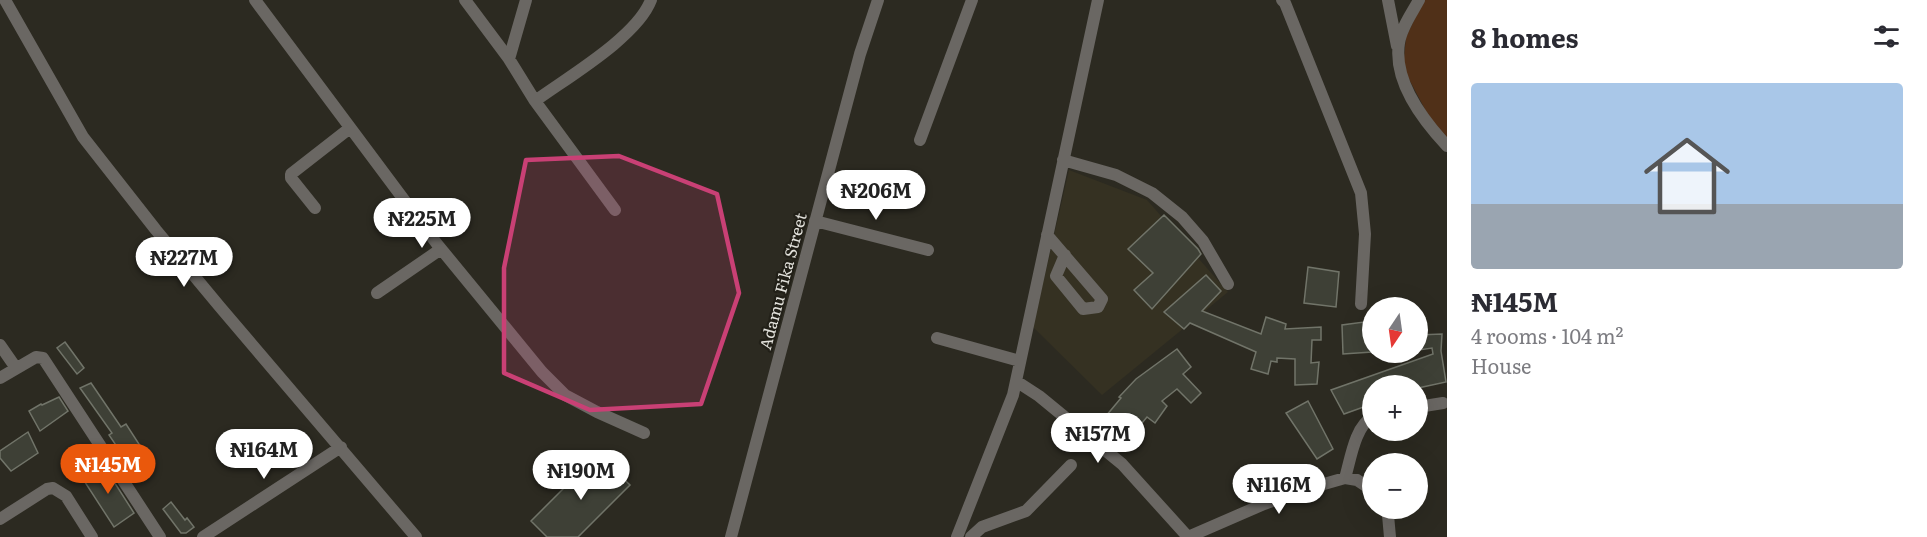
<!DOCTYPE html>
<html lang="en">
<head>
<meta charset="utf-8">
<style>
	:root { --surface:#fff; --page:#f7f7f7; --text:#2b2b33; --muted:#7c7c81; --accent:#ea580c }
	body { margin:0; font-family:Literata,serif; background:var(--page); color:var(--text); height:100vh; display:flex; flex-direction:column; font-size:22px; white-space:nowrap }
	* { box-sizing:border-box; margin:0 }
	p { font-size:20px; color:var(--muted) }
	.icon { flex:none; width:33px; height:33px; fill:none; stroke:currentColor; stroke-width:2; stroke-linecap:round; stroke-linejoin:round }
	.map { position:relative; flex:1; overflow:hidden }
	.sheet { display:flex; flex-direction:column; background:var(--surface); width:480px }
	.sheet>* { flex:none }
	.needle { width:39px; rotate:193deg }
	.buttons { position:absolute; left:1362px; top:297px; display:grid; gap:12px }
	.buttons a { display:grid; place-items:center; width:66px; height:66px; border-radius:50%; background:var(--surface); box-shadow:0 6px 24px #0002; font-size:30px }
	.price { position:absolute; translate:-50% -51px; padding:0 14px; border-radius:21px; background:#fff; color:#222; font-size:20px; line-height:39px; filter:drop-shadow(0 2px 3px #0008) }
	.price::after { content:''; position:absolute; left:50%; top:36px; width:18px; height:14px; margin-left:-9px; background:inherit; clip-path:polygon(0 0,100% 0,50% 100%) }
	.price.current { background:var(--accent); color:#fff }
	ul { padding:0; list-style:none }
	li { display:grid; align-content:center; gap:12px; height:318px; padding:0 24px }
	li span { display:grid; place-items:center; height:186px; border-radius:6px; color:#555 }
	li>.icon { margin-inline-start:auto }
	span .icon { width:108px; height:108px; fill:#fffc; stroke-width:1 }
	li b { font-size:26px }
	h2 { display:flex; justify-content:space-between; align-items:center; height:72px; padding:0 24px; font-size:26px }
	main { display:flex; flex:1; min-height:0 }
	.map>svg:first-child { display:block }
	.built { fill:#353122 }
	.green { fill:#503018 }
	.building { fill:#3e4036; stroke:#717469; stroke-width:1.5 }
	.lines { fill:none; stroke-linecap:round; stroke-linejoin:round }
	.minor { stroke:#6a6763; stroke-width:12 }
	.marked { fill:#c94075; fill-opacity:0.2; stroke:#c94075; stroke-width:4.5; stroke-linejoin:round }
	.labels { text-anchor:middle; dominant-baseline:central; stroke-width:4.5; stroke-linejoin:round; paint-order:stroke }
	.street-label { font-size:16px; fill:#e3e2dc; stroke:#222018 }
</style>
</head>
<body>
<main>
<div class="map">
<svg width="1447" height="537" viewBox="0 0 1447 537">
	<rect width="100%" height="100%" fill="#2c2a21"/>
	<path class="built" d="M1069 170 1147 200 1228 292 1102 395 1033 327Z"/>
	<path class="green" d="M1424 0H1447V140L1435 128 1403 68 1406 37Z"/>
	<path class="building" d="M1164 215 1198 249 1201 254 1152 309 1134 290 1153 273 1128 249Z
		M1308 267 1339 272 1336 307 1304 303Z
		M1206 275 1221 291 1202 311 1261 334 1266 317 1286 324 1285 329 1321 327V340H1312L1311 363 1319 362 1317 384 1295 385V359L1277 358V362L1271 361 1268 374 1251 369 1256 352 1190 323 1184 329 1164 312Z
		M1364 322V328H1372V352L1343 354 1342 325Z
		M1442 334 1441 351 1446 382 1418 388V386H1372V404L1344 414 1331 390 1433 354 1432 348 1419 350 1418 335Z
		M65 342 84 368 77 374 57 348Z
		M1177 349 1191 367 1183 374 1201 393 1191 403 1177 389 1162 401 1167 406 1155 423 1147 417 1131 436 1106 416 1121 398 1119 397 1136 379Z
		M91 383 121 427 126 424 148 458 132 469 109 435 112 433 80 388Z
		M59 397 68 411 40 431 29 411 41 404 42 405Z
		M1308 401 1333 449 1317 459 1286 413Z
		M28 432 38 453 11 471 0 458V451Z
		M598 454 630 485 578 537H547L531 521Z
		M102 463 134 513 114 527 81 476Z
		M171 502 185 520 187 518 194 527 186 533H181L163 509Z"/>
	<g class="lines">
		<path class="minor" d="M5 0 83 137 156 230 220 307 416 537
			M255 0 437 244 542 372 565 395 597 412 644 433
			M465 0 509 59 535 101 615 210
			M1282 0 1285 3 1361 193 1365 234 1361 304
			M1388 0 1397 46
			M1419 0C1412 13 1401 28 1399 43 1393 81 1422 119 1447 146
			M509 59 526 0
			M535 101C568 77 637 37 651 0
			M920 140 972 0
			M1063 160 1116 175 1152 193 1182 217 1203 241 1228 284
			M315 208 291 178V174L350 128
			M815 221 928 250
			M1047 235 1102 299 1098 307 1083 309 1056 276 1065 255
			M377 293 441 249
			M937 338 1020 361
			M0 345 16 368
			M0 378 36 357 43 358 160 537
			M1016 381 1039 396 1122 464 1188 537
			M1418 407 1443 403
			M1345 478C1350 462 1355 425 1372 418
			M1385 508 1388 515 1390 537
			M0 519 47 489 53 488 66 496 92 537
			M203 537 341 447
			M731 537 860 54 878 0
			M957 537 1013 395 1098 0
			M971 537 982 527 1026 511 1071 465
			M1188 537 1264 504 1310 488 1345 478 1357 480 1372 490"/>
	</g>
	<path class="marked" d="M619 156 717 194 739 293 701 404 590 410 504 373V268L526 160Z"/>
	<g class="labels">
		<g class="street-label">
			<text transform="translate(782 281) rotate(-75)">Adamu Fika Street</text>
		</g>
	</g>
</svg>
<div class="buttons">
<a><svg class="needle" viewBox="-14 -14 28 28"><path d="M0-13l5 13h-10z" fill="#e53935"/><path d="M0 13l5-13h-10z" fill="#7c7c81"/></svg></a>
<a>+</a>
<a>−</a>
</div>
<b class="price" style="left:876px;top:221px">₦206M</b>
<b class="price" style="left:422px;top:249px">₦225M</b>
<b class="price" style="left:184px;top:288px">₦227M</b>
<b class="price" style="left:1098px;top:464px">₦157M</b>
<b class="price" style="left:264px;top:480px">₦164M</b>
<b class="price current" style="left:108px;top:495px">₦145M</b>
<b class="price" style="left:581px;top:501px">₦190M</b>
<b class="price" style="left:1279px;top:515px">₦116M</b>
</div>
<section class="sheet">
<h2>8 homes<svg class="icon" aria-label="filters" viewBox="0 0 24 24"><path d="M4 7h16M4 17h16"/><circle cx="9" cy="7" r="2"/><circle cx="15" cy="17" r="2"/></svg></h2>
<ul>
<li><span style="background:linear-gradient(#a9c7e8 65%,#9aa5b1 0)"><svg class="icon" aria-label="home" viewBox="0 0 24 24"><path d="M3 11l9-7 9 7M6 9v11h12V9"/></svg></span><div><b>₦145M</b><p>4 rooms · 104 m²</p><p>House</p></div></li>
</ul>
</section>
</main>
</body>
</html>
